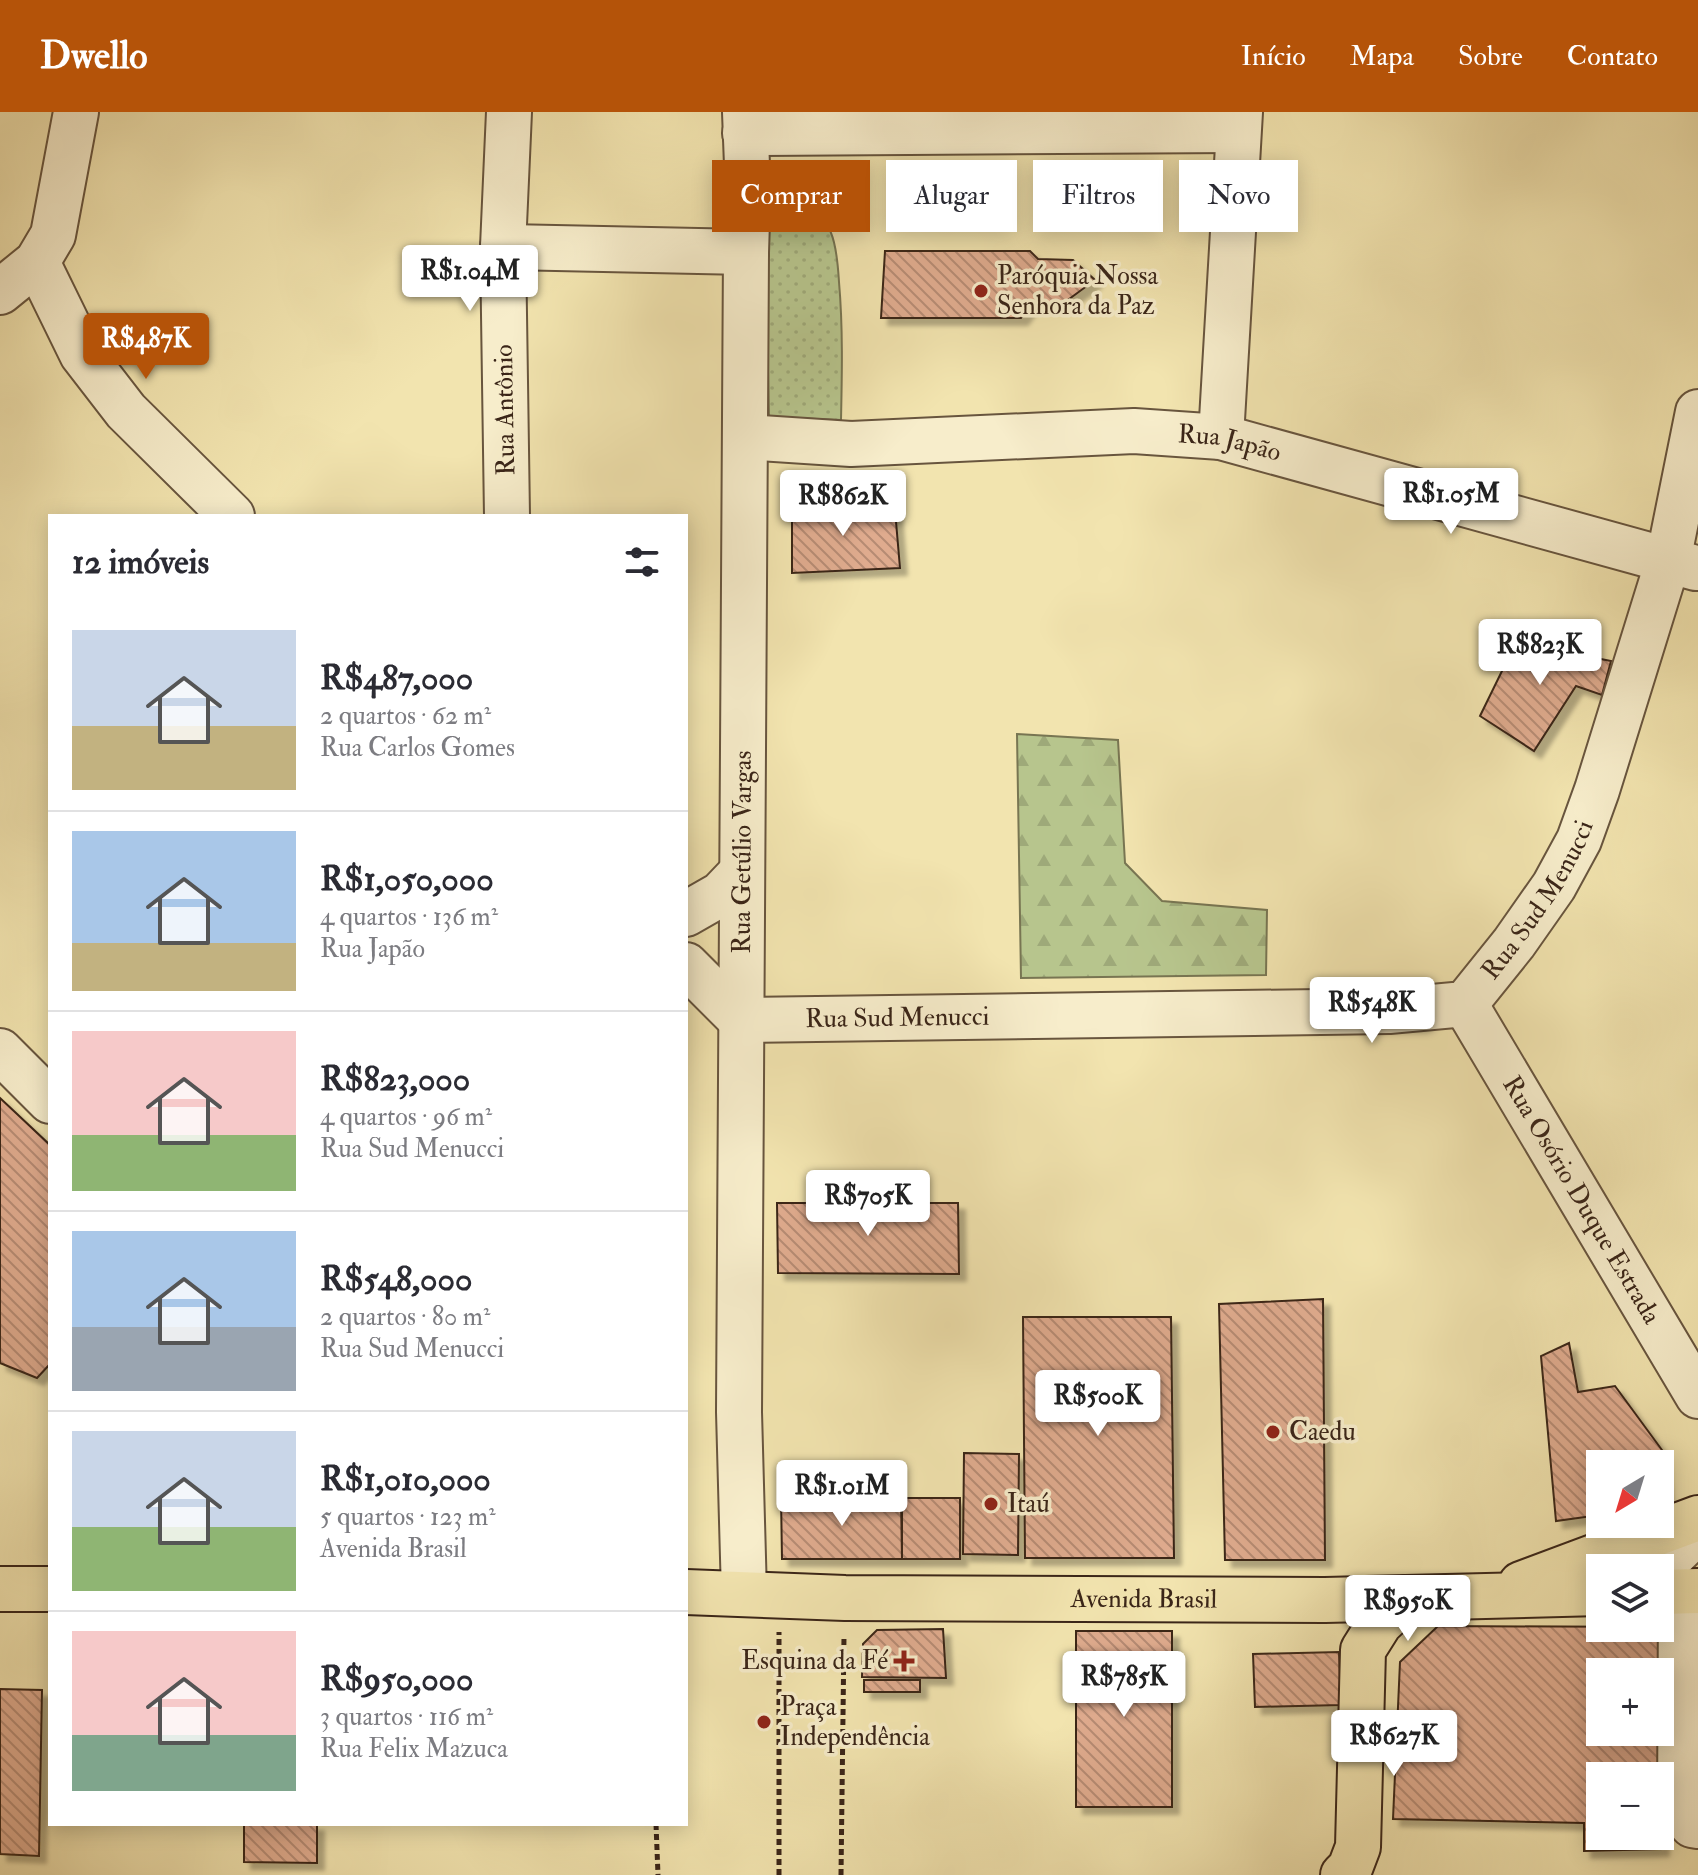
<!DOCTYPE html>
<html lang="pt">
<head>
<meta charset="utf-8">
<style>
	:root { --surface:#fff; --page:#f7f7f7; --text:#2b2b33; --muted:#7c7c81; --line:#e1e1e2; --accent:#b45309 }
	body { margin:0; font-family:"IM FELL Double Pica",serif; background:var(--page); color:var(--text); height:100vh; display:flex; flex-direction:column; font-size:30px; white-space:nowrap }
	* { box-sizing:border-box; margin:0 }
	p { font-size:26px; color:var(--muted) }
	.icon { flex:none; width:44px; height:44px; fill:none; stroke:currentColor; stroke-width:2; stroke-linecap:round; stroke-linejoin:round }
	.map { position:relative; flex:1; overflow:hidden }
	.panel { position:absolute; left:48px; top:402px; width:640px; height:1312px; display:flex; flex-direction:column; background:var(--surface); border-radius:0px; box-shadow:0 4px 20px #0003 }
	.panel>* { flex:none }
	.banner { position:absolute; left:712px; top:48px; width:760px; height:72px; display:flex; gap:16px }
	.needle { width:52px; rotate:218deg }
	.buttons { position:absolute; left:1586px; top:1338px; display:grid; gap:16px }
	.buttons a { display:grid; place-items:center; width:88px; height:88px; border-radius:0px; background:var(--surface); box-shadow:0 4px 20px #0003; font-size:40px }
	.price { position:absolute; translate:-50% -68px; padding:0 18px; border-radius:8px; background:#fff; color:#222; font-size:26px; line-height:52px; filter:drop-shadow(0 2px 4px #0008) }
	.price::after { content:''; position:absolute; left:50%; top:48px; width:24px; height:18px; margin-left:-12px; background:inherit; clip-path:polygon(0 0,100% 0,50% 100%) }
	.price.active { background:var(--accent); color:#fff }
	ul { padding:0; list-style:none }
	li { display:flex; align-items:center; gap:24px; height:200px; padding:0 24px }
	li+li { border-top:2px solid var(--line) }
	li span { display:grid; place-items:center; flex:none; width:224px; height:160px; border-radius:0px; color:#555 }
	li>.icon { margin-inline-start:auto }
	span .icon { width:96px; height:96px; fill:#fffc; stroke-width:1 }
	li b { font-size:34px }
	h2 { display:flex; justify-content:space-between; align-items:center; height:96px; padding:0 24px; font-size:34px }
	.chip { padding:0 28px; border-radius:0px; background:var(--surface); box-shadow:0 4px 20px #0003; font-size:28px; line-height:72px }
	.chip.active { background:var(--accent); color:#fff }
	header { display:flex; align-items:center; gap:48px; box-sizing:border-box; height:112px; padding:0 40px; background:var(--accent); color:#fff }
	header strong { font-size:38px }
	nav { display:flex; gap:44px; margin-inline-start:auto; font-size:28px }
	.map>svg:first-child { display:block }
	.forest { fill:url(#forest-firs); stroke:#787552; stroke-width:2 }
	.park { fill:url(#park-dots); stroke:#787552; stroke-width:2 }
	.building { fill:url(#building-back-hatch); stroke:#3a2518; stroke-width:2; fill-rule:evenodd; filter:url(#shadow) }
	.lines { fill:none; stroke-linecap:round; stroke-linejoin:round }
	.minor-casing { stroke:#68553e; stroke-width:48 }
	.major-casing { stroke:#3a2518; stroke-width:48 }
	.path { stroke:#3a2518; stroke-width:5; stroke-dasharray:6 4; stroke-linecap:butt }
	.minor { stroke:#f7edcb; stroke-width:44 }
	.major { stroke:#f2e4af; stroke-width:44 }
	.poi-dot { fill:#8f2418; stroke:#f7edcb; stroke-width:3 }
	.labels { text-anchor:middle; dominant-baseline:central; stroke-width:7; stroke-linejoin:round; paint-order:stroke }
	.poi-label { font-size:26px; fill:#3a2518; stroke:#f7edcb; text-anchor:start }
	.street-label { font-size:26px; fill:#3a2518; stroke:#f7edcb }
</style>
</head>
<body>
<header>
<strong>Dwello</strong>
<nav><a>Início</a><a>Mapa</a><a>Sobre</a><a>Contato</a></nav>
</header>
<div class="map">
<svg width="1698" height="1763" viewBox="0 0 1698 1763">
	<defs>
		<pattern id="forest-firs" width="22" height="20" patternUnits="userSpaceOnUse" patternTransform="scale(2)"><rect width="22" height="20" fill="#b7c58d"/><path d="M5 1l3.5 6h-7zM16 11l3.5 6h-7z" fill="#9ea979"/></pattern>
		<pattern id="park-dots" width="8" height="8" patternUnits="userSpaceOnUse" patternTransform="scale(2)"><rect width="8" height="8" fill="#b7c58d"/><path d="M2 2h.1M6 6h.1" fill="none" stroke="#9ea979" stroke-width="1.8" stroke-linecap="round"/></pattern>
		<pattern id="building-back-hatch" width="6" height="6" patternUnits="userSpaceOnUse" patternTransform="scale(2)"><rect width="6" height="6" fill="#dfab8e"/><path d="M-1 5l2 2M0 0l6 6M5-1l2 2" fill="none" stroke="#b68b73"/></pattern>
		<filter id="shadow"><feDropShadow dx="7" dy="7" stdDeviation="2" flood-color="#0004"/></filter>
	</defs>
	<rect width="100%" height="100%" fill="#f2e4af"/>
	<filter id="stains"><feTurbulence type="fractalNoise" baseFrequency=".0025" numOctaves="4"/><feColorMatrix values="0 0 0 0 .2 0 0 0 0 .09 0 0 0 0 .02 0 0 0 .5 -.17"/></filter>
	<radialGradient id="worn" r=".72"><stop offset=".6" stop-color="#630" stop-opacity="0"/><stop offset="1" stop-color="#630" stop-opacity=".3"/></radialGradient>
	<path class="forest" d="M1017 622 1118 628 1125 751 1162 789 1267 798 1266 863 1021 866Z"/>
	<path class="park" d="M804 98C818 101 826 108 831 121 837 135 838 155 839 170 843 216 842 262 841 308L769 305 765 122 771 107Z"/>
	<path class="building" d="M885 139H1030L1038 147 1073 148 1095 168 1065 190 1032 191 1021 206H881Z
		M792 387 895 398 900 456 792 461Z
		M1522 518 1581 543 1611 549 1602 583 1576 574 1534 639 1480 604Z
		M0 986 50 1033V1252L37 1266 0 1251Z
		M777 1091H958L959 1162 778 1161Z
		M1323 1187 1325 1448H1225L1219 1192Z
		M1023 1205H1171L1174 1446H1025Z
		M1569 1231 1578 1280 1615 1274 1662 1338 1667 1393 1660 1394V1352H1600V1403L1556 1409 1541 1244Z
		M964 1341 1019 1342 1018 1443 963 1442Z
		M781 1385H901L902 1447H782Z
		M902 1386H960V1447H902Z
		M1438 1514 1662 1515V1737L1584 1739V1711L1393 1707 1400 1550ZM1600 1560H1660V1620H1600ZM1600 1664H1660V1724H1600Z
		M943 1517 946 1566 862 1565 863 1532 877 1518Z
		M1076 1519H1172V1695H1076Z
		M1339 1540 1341 1593 1255 1595 1253 1542Z
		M864 1568H920V1580H864Z
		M0 1577 42 1578 39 1744 0 1742Z
		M244 1712H317V1751L244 1750Z"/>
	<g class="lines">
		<g class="minor-casing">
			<g id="minor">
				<path d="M745 21 1238 18"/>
				<path d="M503 135 746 140"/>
				<path d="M37 150 82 242 126 299 232 404"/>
				<path d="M0 180 37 150 53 123 76 0"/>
				<path id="s1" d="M745 325 851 332 1134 319 1221 325 1696 456"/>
				<path d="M1221 325 1240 0"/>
				<path d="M507 404 503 135 509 0"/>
				<path d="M686 802 721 782 741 761"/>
				<path id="s2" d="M686 853 741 908 1389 899 1465 892 1514 831 1554 774 1579 728 1597 678 1668 449 1698 300"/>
				<path id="s3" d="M1465 892 1698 1284"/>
				<path d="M0 939 50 989"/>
				<path d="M1660 1456 1698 1419"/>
				<path d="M1681 1480 1680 1699 1692 1713 1698 1714"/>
				<path id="s4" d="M744 1482 739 1300 746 140 748 80 745 0"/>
			</g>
		</g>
		<g class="major-casing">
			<g id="major">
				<path d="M1521 1472 1698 1406"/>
				<path d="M0 1477H50"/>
				<path id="s5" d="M686 1480 845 1486 1325 1488 1600 1481"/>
				<path d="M1660 1480 1698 1479"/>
				<path d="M1343 1763 1350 1756 1358 1735 1363 1538 1380 1511 1407 1486"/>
			</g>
		</g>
		<path class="path" d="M656 1712 658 1763
			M779 1763V1520
			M841 1763 844 1524"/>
		<use href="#minor" class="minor"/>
		<use href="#major" class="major"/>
	</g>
	<g class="poi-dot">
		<circle cx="981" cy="179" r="8"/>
		<circle cx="1273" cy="1320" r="8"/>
		<circle cx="991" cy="1392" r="8"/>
		<path d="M900 1537h8v8h8v8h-8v8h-8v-8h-8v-8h8z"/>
		<circle cx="764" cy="1610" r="8"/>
	</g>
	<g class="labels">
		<g class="poi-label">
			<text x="997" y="164">Paróquia Nossa<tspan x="997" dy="30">Senhora da Paz</tspan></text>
			<text x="1289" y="1320">Caedu</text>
			<text x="1007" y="1392">Itaú</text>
			<text x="888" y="1549" text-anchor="end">Esquina da Fé</text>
			<text x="780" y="1595">Praça<tspan x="780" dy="30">Independência</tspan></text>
		</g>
		<g class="street-label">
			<text transform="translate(505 298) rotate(-91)">Rua Antônio</text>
			<text stroke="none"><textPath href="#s1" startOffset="486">Rua Japão</textPath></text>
			<text stroke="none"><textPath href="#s4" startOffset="742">Rua Getúlio Vargas</textPath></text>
			<text stroke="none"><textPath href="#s2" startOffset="930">Rua Sud Menucci</textPath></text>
			<text stroke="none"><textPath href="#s2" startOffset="234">Rua Sud Menucci</textPath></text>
			<text stroke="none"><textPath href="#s3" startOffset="228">Rua Osório Duque Estrada</textPath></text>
			<text stroke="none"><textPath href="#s5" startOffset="458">Avenida Brasil</textPath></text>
		</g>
	</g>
	<rect width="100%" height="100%" filter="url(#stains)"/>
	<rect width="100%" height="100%" fill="url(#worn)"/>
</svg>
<div class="buttons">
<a><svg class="needle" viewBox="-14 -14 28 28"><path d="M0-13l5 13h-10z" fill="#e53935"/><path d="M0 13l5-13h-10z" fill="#7c7c81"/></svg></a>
<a><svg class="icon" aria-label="layers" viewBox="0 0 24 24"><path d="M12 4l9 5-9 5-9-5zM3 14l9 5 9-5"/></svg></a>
<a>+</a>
<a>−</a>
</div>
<b class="price" style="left:470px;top:201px">R$1.04M</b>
<b class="price active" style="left:146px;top:269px">R$487K</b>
<b class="price" style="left:1451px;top:424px">R$1.05M</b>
<b class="price" style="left:843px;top:426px">R$862K</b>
<b class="price" style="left:1540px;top:575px">R$823K</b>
<b class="price" style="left:1372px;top:933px">R$548K</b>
<b class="price" style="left:868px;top:1126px">R$705K</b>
<b class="price" style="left:1098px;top:1326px">R$500K</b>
<b class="price" style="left:842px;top:1416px">R$1.01M</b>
<b class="price" style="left:1408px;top:1531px">R$950K</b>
<b class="price" style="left:1124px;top:1607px">R$785K</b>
<b class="price" style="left:1394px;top:1666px">R$627K</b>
<div class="banner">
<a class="chip active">Comprar</a>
<a class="chip">Alugar</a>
<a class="chip">Filtros</a>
<a class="chip">Novo</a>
</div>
<section class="panel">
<h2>12 imóveis<svg class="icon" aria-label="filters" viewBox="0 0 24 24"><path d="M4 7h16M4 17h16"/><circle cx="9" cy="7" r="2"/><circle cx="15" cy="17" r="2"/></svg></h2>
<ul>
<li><span style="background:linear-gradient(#c9d6e8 60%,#c2b280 0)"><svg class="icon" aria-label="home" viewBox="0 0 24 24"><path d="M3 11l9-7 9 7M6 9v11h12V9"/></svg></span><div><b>R$487,000</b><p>2 quartos · 62 m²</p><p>Rua Carlos Gomes</p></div></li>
<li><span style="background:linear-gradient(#a9c7e8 70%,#c2b280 0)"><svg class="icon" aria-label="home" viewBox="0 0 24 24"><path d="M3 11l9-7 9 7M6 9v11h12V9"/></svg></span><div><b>R$1,050,000</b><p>4 quartos · 136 m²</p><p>Rua Japão</p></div></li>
<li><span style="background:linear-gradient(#f6c9c9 65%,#8fb573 0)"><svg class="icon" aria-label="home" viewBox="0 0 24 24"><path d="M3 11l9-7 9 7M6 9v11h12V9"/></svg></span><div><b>R$823,000</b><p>4 quartos · 96 m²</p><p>Rua Sud Menucci</p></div></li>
<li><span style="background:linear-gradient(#a9c7e8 60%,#9aa5b1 0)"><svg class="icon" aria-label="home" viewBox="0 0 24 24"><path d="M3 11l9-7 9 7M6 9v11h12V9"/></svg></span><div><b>R$548,000</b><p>2 quartos · 80 m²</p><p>Rua Sud Menucci</p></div></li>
<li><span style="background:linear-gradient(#c9d6e8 60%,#8fb573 0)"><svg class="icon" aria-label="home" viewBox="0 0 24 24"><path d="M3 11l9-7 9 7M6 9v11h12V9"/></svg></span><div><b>R$1,010,000</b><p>5 quartos · 123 m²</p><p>Avenida Brasil</p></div></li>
<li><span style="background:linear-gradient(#f6c9c9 65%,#7fa58c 0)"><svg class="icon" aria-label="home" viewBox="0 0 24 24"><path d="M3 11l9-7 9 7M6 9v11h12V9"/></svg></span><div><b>R$950,000</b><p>3 quartos · 116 m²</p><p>Rua Felix Mazuca</p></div></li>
</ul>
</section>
</div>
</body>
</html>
